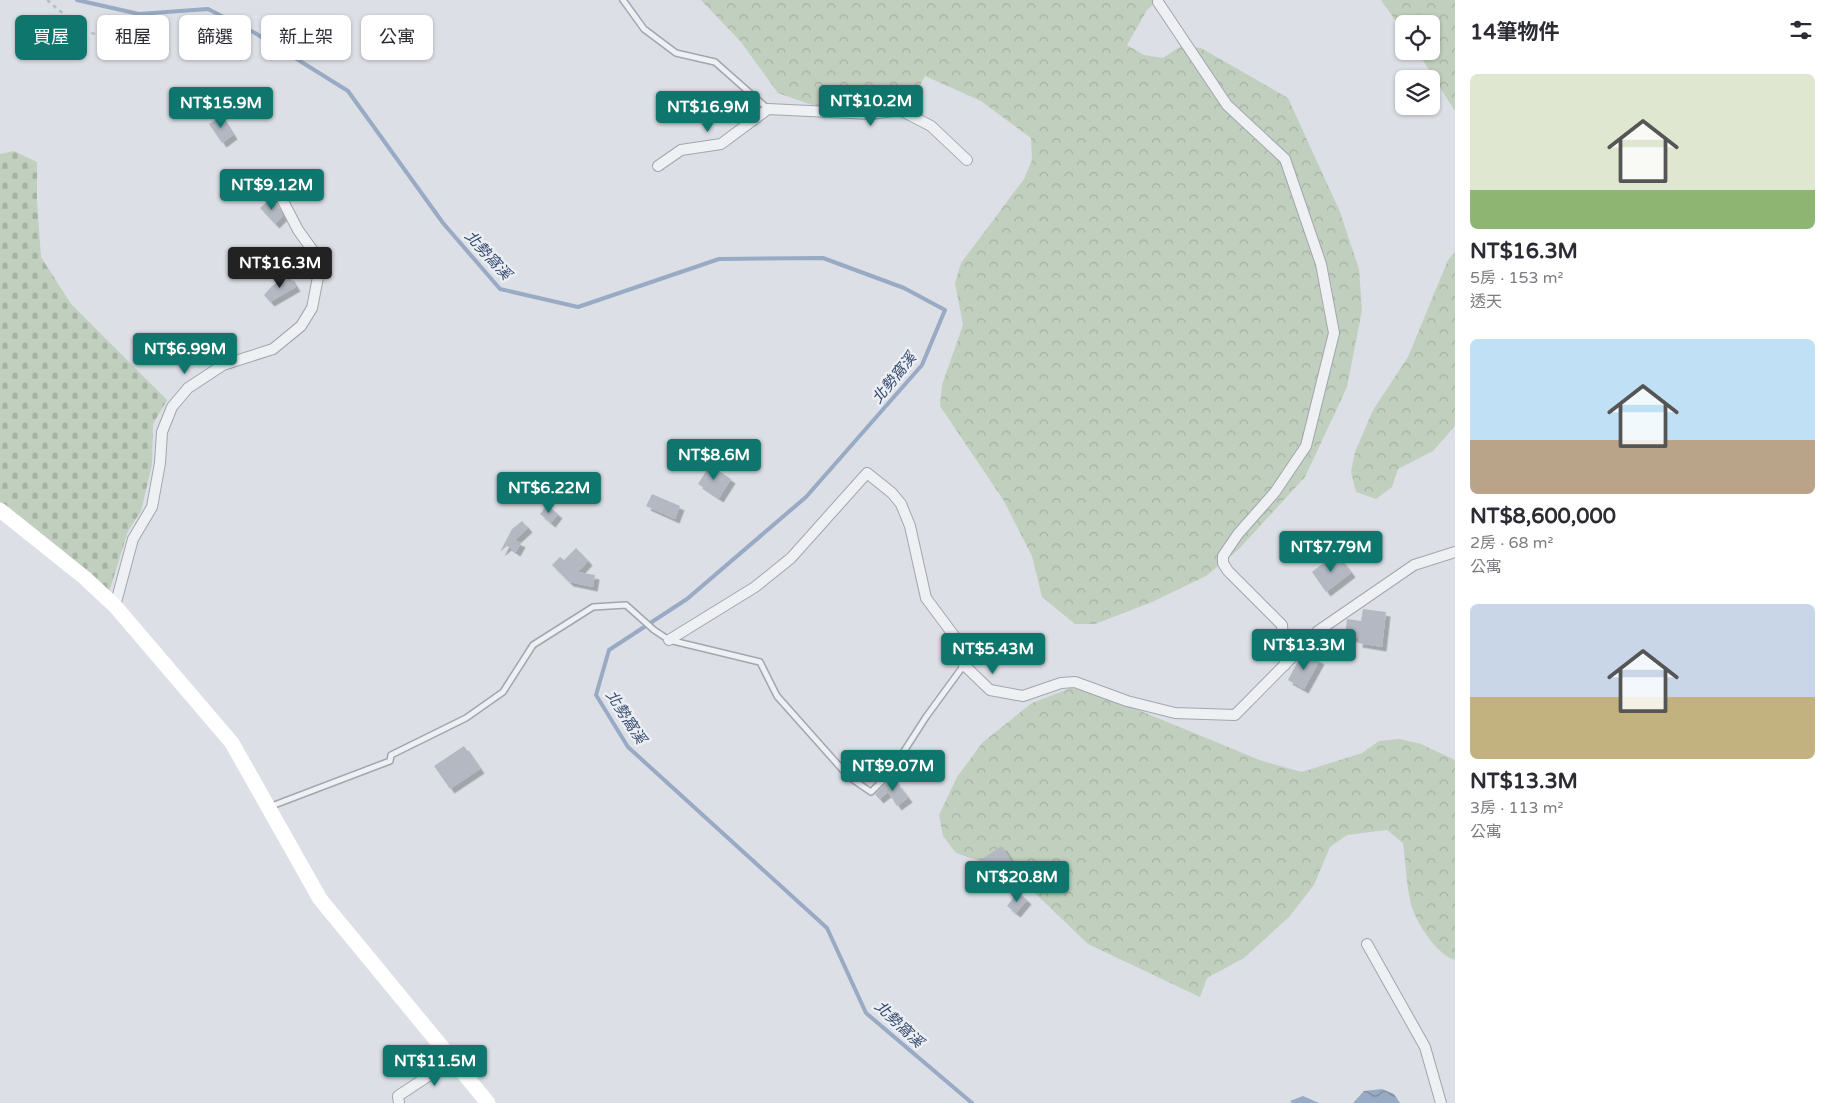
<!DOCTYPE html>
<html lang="zh-TW">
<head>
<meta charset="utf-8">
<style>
	:root { --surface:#fff; --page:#f7f7f7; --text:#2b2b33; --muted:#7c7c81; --accent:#0f766e }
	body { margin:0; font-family:"Varela Round","Noto Sans TC",sans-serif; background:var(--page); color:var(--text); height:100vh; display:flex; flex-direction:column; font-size:19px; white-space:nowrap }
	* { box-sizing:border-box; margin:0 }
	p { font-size:16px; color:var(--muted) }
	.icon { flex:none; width:28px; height:28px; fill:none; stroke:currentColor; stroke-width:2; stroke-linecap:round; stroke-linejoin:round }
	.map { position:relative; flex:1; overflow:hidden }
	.sheet { display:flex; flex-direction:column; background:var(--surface); width:375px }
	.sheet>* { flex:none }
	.guide { position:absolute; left:15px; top:15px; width:475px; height:45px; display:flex; gap:10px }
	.tools { position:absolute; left:1395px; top:15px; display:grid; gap:10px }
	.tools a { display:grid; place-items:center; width:45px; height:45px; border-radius:8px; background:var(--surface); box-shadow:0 1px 4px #0004; font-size:25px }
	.price { position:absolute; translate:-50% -42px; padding:0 11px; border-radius:5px; background:var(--accent); color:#fff; font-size:16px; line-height:32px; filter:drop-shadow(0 1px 2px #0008) }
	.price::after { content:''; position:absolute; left:50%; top:30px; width:15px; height:11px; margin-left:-8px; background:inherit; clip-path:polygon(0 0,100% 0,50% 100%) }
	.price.on { background:#222; color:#fff }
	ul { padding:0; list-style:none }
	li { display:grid; align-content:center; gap:10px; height:265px; padding:0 15px }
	li span { display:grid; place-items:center; height:155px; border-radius:8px; color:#555 }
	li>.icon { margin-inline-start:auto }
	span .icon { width:90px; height:90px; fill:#fffc; stroke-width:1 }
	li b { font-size:21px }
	h2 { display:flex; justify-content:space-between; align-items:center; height:60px; padding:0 15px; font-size:21px }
	.chip { padding:0 18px; border-radius:8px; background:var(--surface); box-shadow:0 1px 4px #0004; font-size:18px; line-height:45px }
	.chip.on { background:var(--accent); color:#fff }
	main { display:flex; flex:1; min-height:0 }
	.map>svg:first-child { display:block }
	.forest { fill:url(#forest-crowns) }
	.cemetery { fill:url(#cemetery-stones) }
	.water { fill:url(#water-waves) }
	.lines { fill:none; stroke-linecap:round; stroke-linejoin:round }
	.stream { stroke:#98aac4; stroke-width:4 }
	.building { fill:#b4b8c2; filter:url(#shadow) }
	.lane-casing { stroke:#a2a6ae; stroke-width:8 }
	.street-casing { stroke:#a2a6ae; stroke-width:12 }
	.path { stroke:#babdc4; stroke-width:2.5; stroke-dasharray:4 4; stroke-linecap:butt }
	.lane { stroke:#eef0f4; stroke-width:5 }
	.street { stroke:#eef0f4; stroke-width:10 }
	.secondary { stroke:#fff; stroke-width:15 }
	.labels { text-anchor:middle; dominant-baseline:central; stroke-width:5; stroke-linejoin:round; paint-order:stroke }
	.water-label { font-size:15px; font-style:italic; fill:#34496c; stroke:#ebeef3 }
</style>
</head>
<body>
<main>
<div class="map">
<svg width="1455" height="1103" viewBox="0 0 1455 1103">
	<defs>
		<pattern id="forest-crowns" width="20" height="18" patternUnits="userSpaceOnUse" patternTransform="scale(1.25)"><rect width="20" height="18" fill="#c1cfbe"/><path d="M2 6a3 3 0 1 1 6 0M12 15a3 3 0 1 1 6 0" fill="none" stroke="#a6b2a4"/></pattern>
		<pattern id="cemetery-stones" width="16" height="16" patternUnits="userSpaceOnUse" patternTransform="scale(1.25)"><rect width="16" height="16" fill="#c1cfbe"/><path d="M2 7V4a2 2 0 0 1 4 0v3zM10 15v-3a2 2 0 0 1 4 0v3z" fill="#a6b2a4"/></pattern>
		<pattern id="water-waves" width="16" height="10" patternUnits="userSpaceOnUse" patternTransform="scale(1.25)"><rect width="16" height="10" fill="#98aac4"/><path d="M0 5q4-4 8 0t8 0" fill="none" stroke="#7c8ba0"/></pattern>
		<filter id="shadow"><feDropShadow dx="4.5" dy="4.5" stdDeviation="0" flood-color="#0004"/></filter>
	</defs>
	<rect width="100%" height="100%" fill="#dcdfe5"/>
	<path class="forest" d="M701 0H1158L1147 10 1127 45 1144 55 1163 58 1181 46 1201 48 1288 98 1340 212 1359 269 1362 310 1347 387 1305 477 1238 550 1206 576 1152 602 1095 624H1075L1042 597 1032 556 1004 501 940 406 942 385 963 325 955 283 961 263 1024 179 1032 160 1031 138 981 101 925 76 913 99 876 114 815 106 778 93 741 42Z
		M1381 0H1455V111L1417 51H1431V24H1404V33Z
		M1455 252V426L1433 451 1398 469 1392 487 1376 499 1356 492 1351 472 1355 452 1373 410 1408 357 1448 260Z
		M1071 688 1092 691 1262 761 1302 772 1362 753 1379 741 1400 739 1421 744 1455 760V960C1437 955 1416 923 1411 904 1406 885 1406 863 1403 843L1387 830 1347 835 1330 847 1314 885 1289 917 1244 958 1207 978 1200 997 1088 944 1014 873 956 853 943 836 939 815 957 777 983 742 1032 703Z"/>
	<path class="cemetery" d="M14 151 37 162V201L41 257 71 304 167 400 153 424 152 465 141 511 128 531 109 592 0 502V154Z"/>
	<path class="water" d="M1382 1089 1394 1094 1400 1103H1353L1364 1091Z
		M1303 1096 1319 1103H1292L1290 1101Z"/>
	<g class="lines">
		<path class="stream" d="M77 0 139 14 208 9 255 33 348 91 443 223 500 289 578 307 719 259 823 258 904 288 945 310 922 365 806 497 687 599 609 650 596 695 628 747 827 928 866 1013 972 1103"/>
	</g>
	<path class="building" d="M221 116 233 135 222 143 209 124Z
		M271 198 283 216 275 224 260 208Z
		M289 276 296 287 270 302 264 295 272 286Z
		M710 465 731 479 719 498 698 484Z
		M652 494 680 506 675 519 646 506Z
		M547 505 558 514 551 523 540 514Z
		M522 521 528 528 515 540 521 543 516 552 507 546 500 552 512 529Z
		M576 548 588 561 578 572 595 575 593 587 569 582 552 565 560 557 564 560Z
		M1336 553 1351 573 1326 592 1312 572Z
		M1363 609 1386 612 1382 647 1358 643 1359 638 1345 637 1347 619 1361 621Z
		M1306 653 1320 660 1304 689 1288 680 1298 661Z
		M464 746 480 769 450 789 434 766Z
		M892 777 908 798 897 806 888 792 879 799 875 794Z
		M1002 846 1019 872 996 886 980 860Z
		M1018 892 1027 900 1016 913 1007 906Z"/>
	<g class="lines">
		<g class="lane-casing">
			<path id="lane" d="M623 0 644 29 676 53 715 62 768 109
				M269 807 390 761 391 755 466 718 503 692 533 645 593 607 626 605 654 630 669 640 760 662 777 696 849 777 871 792 890 773 926 717 964 665"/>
		</g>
		<g class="street-casing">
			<path id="street" d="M1158 2 1227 105 1285 159 1321 264 1334 333 1306 446 1275 492 1238 534 1223 556V563L1228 571 1282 625 1285 665
				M658 166 681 150 721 144 768 109 871 114 900 110 931 126 967 160
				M115 606 133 539 152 507 160 463 162 432 172 407 188 388 223 365 273 349 301 326 312 308 321 262 298 230 283 201
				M669 640 755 587 791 558 867 473 892 493 901 504 910 526 926 598 958 641 964 665 990 690 1023 696 1061 683 1075 682 1127 701 1175 713 1235 715 1318 631 1414 565 1455 552
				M1367 944 1425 1047 1441 1103
				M399 1103 398 1096 451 1061"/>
		</g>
		<path class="path" d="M47 0 85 32 145 43"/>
		<use href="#lane" class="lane"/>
		<use href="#street" class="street"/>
		<path class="secondary" d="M0 510 85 578 115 606 232 743 320 899 488 1103"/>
	</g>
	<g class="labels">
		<g class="water-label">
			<text transform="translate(488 255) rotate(47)">北勢窩溪</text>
			<text transform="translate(894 378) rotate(-51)">北勢窩溪</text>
			<text transform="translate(626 717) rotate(57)">北勢窩溪</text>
			<text transform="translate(899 1024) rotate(43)">北勢窩溪</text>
		</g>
	</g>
</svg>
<div class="tools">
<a><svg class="icon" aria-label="locate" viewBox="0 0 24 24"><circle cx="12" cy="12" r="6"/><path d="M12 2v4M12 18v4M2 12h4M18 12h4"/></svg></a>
<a><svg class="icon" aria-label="layers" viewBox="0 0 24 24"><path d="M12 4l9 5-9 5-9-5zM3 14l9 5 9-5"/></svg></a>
</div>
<b class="price" style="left:871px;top:127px">NT$10.2M</b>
<b class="price" style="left:221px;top:129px">NT$15.9M</b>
<b class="price" style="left:708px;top:133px">NT$16.9M</b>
<b class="price" style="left:272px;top:211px">NT$9.12M</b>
<b class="price on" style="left:280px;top:289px">NT$16.3M</b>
<b class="price" style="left:185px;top:375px">NT$6.99M</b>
<b class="price" style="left:714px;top:481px">NT$8.6M</b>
<b class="price" style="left:549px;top:514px">NT$6.22M</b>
<b class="price" style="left:1331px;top:573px">NT$7.79M</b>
<b class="price" style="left:1304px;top:671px">NT$13.3M</b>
<b class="price" style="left:993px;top:675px">NT$5.43M</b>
<b class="price" style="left:893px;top:792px">NT$9.07M</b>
<b class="price" style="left:1017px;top:903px">NT$20.8M</b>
<b class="price" style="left:435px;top:1087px">NT$11.5M</b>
<div class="guide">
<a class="chip on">買屋</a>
<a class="chip">租屋</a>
<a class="chip">篩選</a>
<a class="chip">新上架</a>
<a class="chip">公寓</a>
</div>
</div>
<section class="sheet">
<h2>14筆物件<svg class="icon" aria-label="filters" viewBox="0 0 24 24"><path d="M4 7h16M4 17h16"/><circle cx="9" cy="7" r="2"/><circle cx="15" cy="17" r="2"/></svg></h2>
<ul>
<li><span style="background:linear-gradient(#dfe7d0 75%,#8fb573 0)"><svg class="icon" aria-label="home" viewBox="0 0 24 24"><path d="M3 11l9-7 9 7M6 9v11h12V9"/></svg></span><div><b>NT$16.3M</b><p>5房 · 153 m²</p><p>透天</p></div></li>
<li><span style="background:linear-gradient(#bfe0f5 65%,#b9a48a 0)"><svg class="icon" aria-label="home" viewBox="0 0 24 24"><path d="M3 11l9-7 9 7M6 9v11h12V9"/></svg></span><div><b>NT$8,600,000</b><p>2房 · 68 m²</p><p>公寓</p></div></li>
<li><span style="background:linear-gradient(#c9d6e8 60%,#c2b280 0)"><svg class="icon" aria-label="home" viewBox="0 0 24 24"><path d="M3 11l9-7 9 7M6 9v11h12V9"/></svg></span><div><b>NT$13.3M</b><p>3房 · 113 m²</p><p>公寓</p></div></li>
</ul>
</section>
</main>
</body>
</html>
